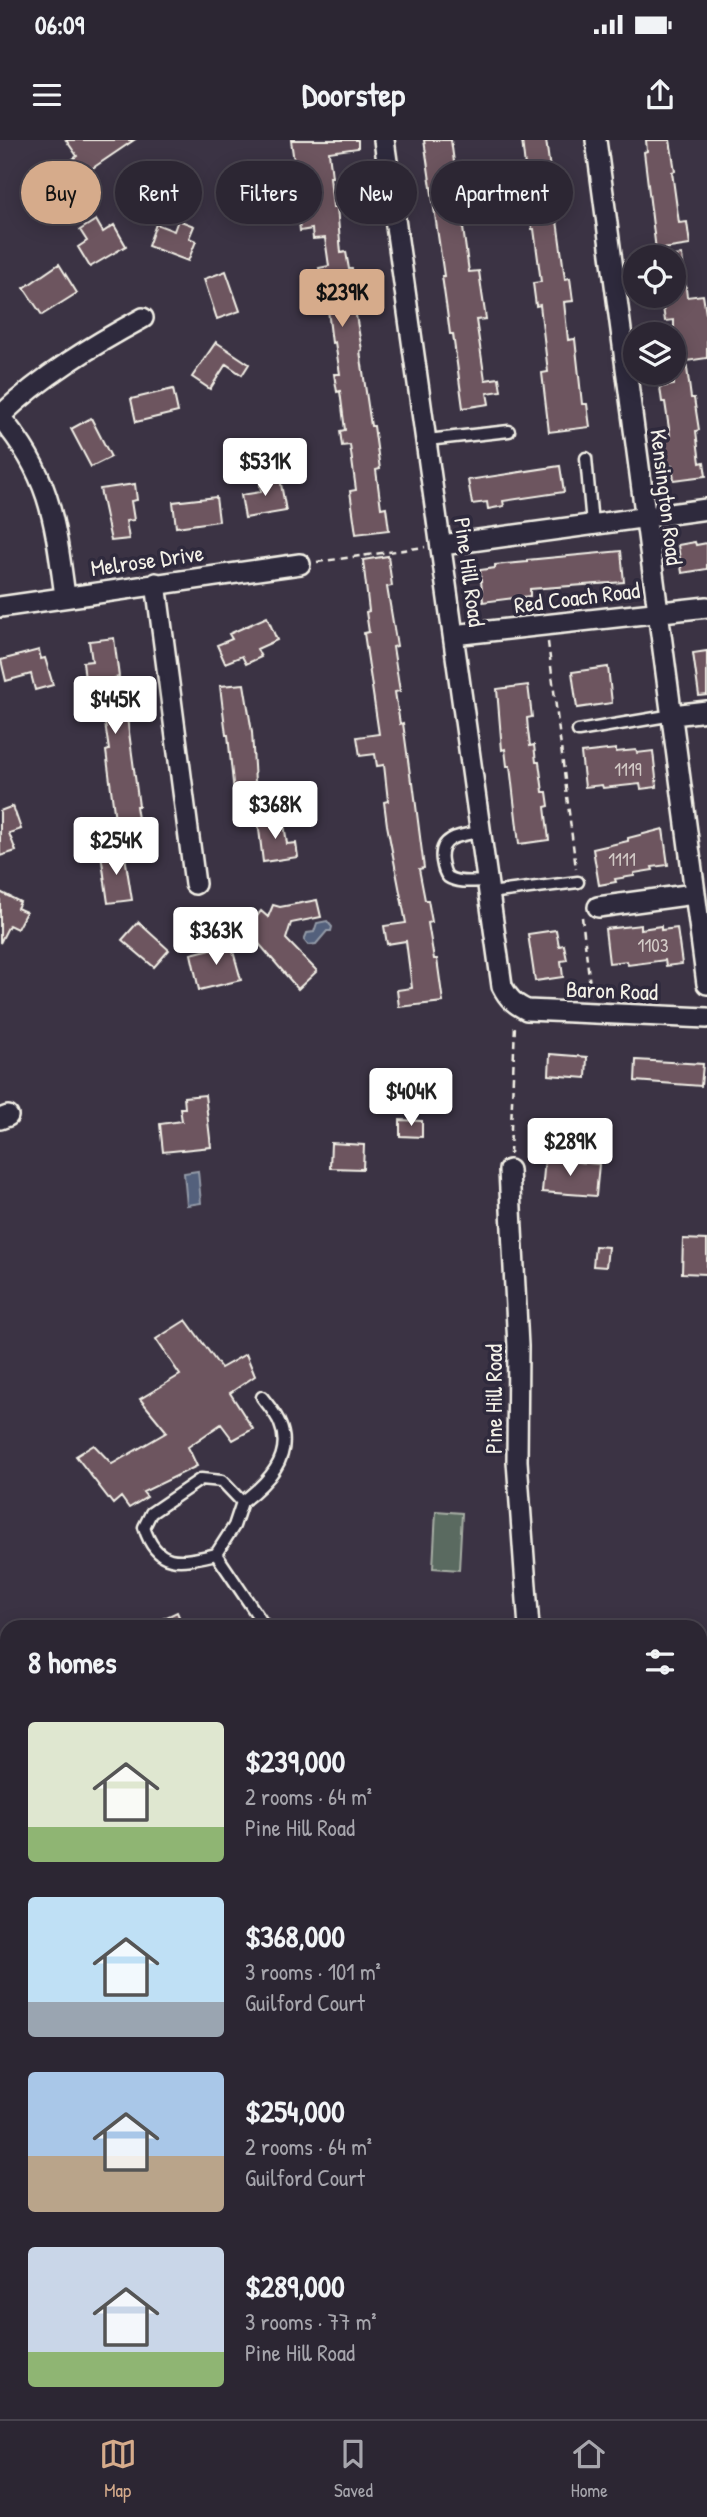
<!DOCTYPE html>
<html lang="en">
<head>
<meta charset="utf-8">
<style>
	:root { --surface:#2c2633; --page:#342e3b; --text:#f1f3f6; --muted:#a6a5ac; --line:#48434e; --accent:#d6ab8b }
	body { margin:0; font-family:"Patrick Hand",sans-serif; background:var(--page); color:var(--text); height:100vh; display:flex; flex-direction:column; font-size:26px; white-space:nowrap }
	* { box-sizing:border-box; margin:0 }
	p { font-size:23px; color:var(--muted) }
	.icon { flex:none; width:38px; height:38px; fill:none; stroke:currentColor; stroke-width:2; stroke-linecap:round; stroke-linejoin:round }
	.map { position:relative; flex:1; overflow:hidden }
	.side { position:absolute; left:0px; top:1480px; width:707px; height:800px; display:flex; flex-direction:column; background:var(--surface); border-radius:21px 21px 0 0; box-shadow:0 4px 18px #0003,0 0 0 2px var(--line) }
	.side>* { flex:none }
	.guide { position:absolute; left:21px; top:21px; width:665px; height:63px; display:flex; gap:14px }
	.controls { position:absolute; left:623px; top:105px; display:grid; gap:14px }
	.controls a { display:grid; place-items:center; width:63px; height:63px; border-radius:50%; background:var(--surface); box-shadow:0 4px 18px #0003,0 0 0 2px var(--line); font-size:35px }
	.price { position:absolute; translate:-50% -60px; padding:0 16px; border-radius:7px; background:#fff; color:#222; font-size:23px; line-height:46px; filter:drop-shadow(0 2px 4px #0008) }
	.price::after { content:''; position:absolute; left:50%; top:42px; width:21px; height:16px; margin-left:-10px; background:inherit; clip-path:polygon(0 0,100% 0,50% 100%) }
	.price.current { background:var(--accent); color:#111 }
	ul { padding:0; list-style:none }
	li { display:flex; align-items:center; gap:21px; height:175px; padding:0 28px }
	li span { display:grid; place-items:center; flex:none; width:196px; height:140px; border-radius:7px; color:#555 }
	li>.icon { margin-inline-start:auto }
	span .icon { width:84px; height:84px; fill:#fffc; stroke-width:1 }
	li b { font-size:30px }
	h2 { display:flex; justify-content:space-between; align-items:center; height:84px; padding:0 28px; font-size:30px }
	.pill { padding:0 24px; border-radius:32px; background:var(--surface); box-shadow:0 4px 18px #0003,0 0 0 2px var(--line); font-size:24px; line-height:63px }
	.pill.current { background:var(--accent); color:#111 }
	.status { display:flex; justify-content:space-between; align-items:center; height:49px; padding:0 35px; background:var(--surface); direction:ltr }
	.status svg { height:19px; fill:currentColor }
	header { display:flex; justify-content:space-between; align-items:center; height:91px; padding:0 28px; background:var(--surface); font-size:32px; font-weight:800 }
	.dock { display:flex; justify-content:space-around; align-items:center; height:98px; border-top:2px solid var(--line); background:var(--surface); font-size:19px; color:var(--muted) }
	.dock a { display:grid; justify-items:center; gap:4px }
	.dock .current { color:var(--accent) }
	.map>svg:first-child { display:block }
	.green { fill:#5a6a61; stroke:#a7aea4; stroke-width:2 }
	.water { fill:#52607b; stroke:#939aa7; stroke-width:2 }
	.building { fill:#6d555f; stroke:#f4f1e8; stroke-width:2 }
	.lines { fill:none; stroke-linecap:round; stroke-linejoin:round }
	.lane-casing { stroke:#f4f1e8; stroke-width:15 }
	.street-casing { stroke:#f4f1e8; stroke-width:24 }
	.primary-casing { stroke:#f4f1e8; stroke-width:35 }
	.path { stroke:#f4f1e8; stroke-width:2.5; stroke-dasharray:7 5; stroke-linecap:butt }
	.lane { stroke:#2f2a3d; stroke-width:10 }
	.street { stroke:#2f2a3d; stroke-width:19 }
	.primary { stroke:#2f2a3d; stroke-width:30 }
	.labels { text-anchor:middle; dominant-baseline:central; stroke-width:7; stroke-linejoin:round; paint-order:stroke }
	.number-label { font-size:19px; fill:#d2cac6 }
	.street-label { font-size:23px; fill:#f4f1e8; stroke:#2f2a3d }
</style>
</head>
<body>
<div class="status"><b>06:09</b><svg viewBox="0 0 49 12"><path d="M0 12V9h3v3zM5 12V6h3v6zM10 12V3h3v9zM15 12V0h3v12zM26 1h20v11H26zM47 4h2v5h-2z"/></svg></div>
<header><svg class="icon" aria-label="menu" viewBox="0 0 24 24"><path d="M4 6h16M4 12h16M4 18h16"/></svg>Doorstep<svg class="icon" aria-label="share" viewBox="0 0 24 24"><path d="M12 15V3M7 8l5-5 5 5M5 13v7h14v-7"/></svg></header>
<div class="map">
<svg width="707" height="2279" viewBox="0 0 707 2279">
	<rect width="100%" height="100%" fill="#3b3344"/>
	<filter id="ink" filterUnits="userSpaceOnUse"><feTurbulence type="fractalNoise" baseFrequency=".0143" numOctaves="2"/><feDisplacementMap in="SourceGraphic" scale="14" xChannelSelector="R" yChannelSelector="G"/><feConvolveMatrix kernelMatrix="1 2 1 2 8 2 1 2 1" color-interpolation-filters="sRGB"/></filter>
	<g filter="url(#ink)">
		<path class="green" d="M436 1371 462 1373 459 1430 433 1428Z"/>
		<path class="water" d="M327 781 332 787 331 791H327L316 804 308 805 304 800 307 793 314 792 317 783Z
			M198 1031 201 1063 187 1065 184 1033Z"/>
		<path class="building" d="M66 0H134L84 34 73 19 77 16Z
			M291 0H358V8L329 12 332 37H330L333 67H337L341 113 346 112 349 129H352L354 140 350 141 362 210 360 211 371 286H374L380 329 376 330 381 368 386 367 389 390 356 394 350 351 356 350 350 305 342 306 340 291 345 290 340 251 337 252 334 234H340L335 202 332 203 325 145 312 147 311 134 320 133 319 128 329 126 325 98 313 99 312 89 300 91 298 71 313 70 310 40 294 42 292 29H295Z
			M424 0H451L469 132 479 131 482 153 486 179 476 180 485 240 499 238 501 251 487 253 489 264 463 268 453 194H450L447 171 442 136H444Z
			M522 0H546L565 139 570 138 573 161 564 162 568 200 575 199 582 264H587L590 287 549 292 542 233 548 232 540 165 536 166 533 143 541 142 534 89H532Z
			M646 0H670L675 31 672 32 679 83 687 82 690 105 656 110 644 12 647 11Z
			M96 80 103 92 114 85 126 106 90 127 78 107 87 101 80 90Z
			M178 80 194 86 189 98 196 101 188 121 148 106 156 84 174 91Z
			M682 115 687 157 703 155 707 180V218L686 221 691 258H694L699 290 696 291 700 323 704 322 706 336 674 340 672 326 668 327 664 295H670L665 262H662L660 247 674 245V180L665 181 662 160 674 159V116Z
			M59 124 77 153 42 175 24 148Z
			M226 131 240 171 217 179 204 139Z
			M216 202 249 224 242 235 226 224 210 249 192 237Z
			M173 249 178 272 136 282 131 259Z
			M91 278 111 317 91 327 71 289Z
			M560 326 564 352 503 361 504 366 488 369 487 362 472 364 468 340Z
			M279 333 286 371 245 378 241 355 261 352 259 337Z
			M135 344 137 360 131 361 134 380 126 381 129 399 111 401 100 349Z
			M216 357 219 381 176 387 173 362Z
			M695 402 696 405 707 403V429L682 433 678 405Z
			M621 411 624 442 530 449V456L483 462 480 430 495 428V425L527 422V420Z
			M388 416 392 446 387 447 397 506 393 507 400 551 395 552 400 584 403 583 411 642H413L424 728 419 729 425 760H428L432 782 428 783 434 819H437L443 862 399 867 397 850 412 848 406 801 387 804 384 786 406 783 387 685 384 662 388 661 384 625 377 626 375 614 360 616 357 597 379 594 364 493 369 492 366 472 369 471 363 420Z
			M267 477 277 500 257 509 261 517 246 524 242 516 225 523 217 505 232 499 229 494Z
			M114 498 119 537 115 538 119 571 126 570 139 666H136L139 685H135L136 696 120 698 119 686 116 687 106 611 109 610 101 556H97L95 539 85 540 83 522 92 521 89 501Z
			M39 510 41 519 45 518 53 545 35 550 31 534 6 541 1 520Z
			M707 511V555L699 556 693 513Z
			M608 527 612 563 577 568 572 532Z
			M244 544 252 592 256 659 235 662 228 595H226L220 546Z
			M528 545 532 577 527 578 528 590 530 606 534 605 536 622H539L543 652H547L549 666 545 667 549 700 519 704 510 626H507L505 609 502 610 497 549Z
			M616 609V612L636 610 637 613 653 611 657 647 641 649 640 644 603 648 602 645 585 647 581 613Z
			M13 666 21 689 9 693 16 711 0 716V671Z
			M283 677 287 704 296 703 298 717 263 722 258 681Z
			M663 689 668 725 652 727 653 730 634 733V736L615 739 616 742 599 745 593 709 628 701V698Z
			M124 710 132 760 108 763 101 714Z
			M0 752 20 762 17 768 26 772 17 789 9 785 0 803Z
			M317 760 321 777 291 783 286 799 317 831 298 849 248 791V787L261 771 268 777 273 765 280 767Z
			M138 782 169 810 154 827 122 800Z
			M641 785V789L661 786V790L677 788 682 824 666 826 665 820 628 825 627 821 609 823 605 789Z
			M556 790 559 806 564 805 567 820 561 821 563 837 535 841 528 794Z
			M231 804 241 840 199 850 191 814Z
			M550 914 587 917 586 938 549 935Z
			M636 920 703 924 701 946 635 941Z
			M205 955 211 1007 163 1012 160 984 182 981 180 968H185L184 957Z
			M400 980 422 981V997L400 996Z
			M331 1003 364 1005 363 1029 330 1028Z
			M545 1019 599 1024 596 1056 542 1052Z
			M683 1099 707 1100V1134L682 1133Z
			M595 1106 608 1107 606 1127 593 1126Z
			M186 1180 221 1228 246 1214 255 1236 230 1253 253 1289 233 1300 221 1284 188 1307 197 1326 143 1352 147 1357 129 1368 121 1357 113 1364 76 1316 94 1305 112 1324 167 1292 140 1259 180 1235 156 1199Z
			M177 1472 184 1488H143Z"/>
		<g class="lines">
			<g class="lane-casing">
				<path id="lane" d="M427 300 509 291
					M586 318 592 384
					M578 591 673 575
					M481 692C462 695 438 696 442 721 443 727 444 733 448 737 458 744 477 741 488 741
					M489 753 578 742
					M201 1339 222 1341 242 1362 234 1386 216 1414C181 1422 157 1429 144 1387L151 1373Z
					M242 1362C266 1344 294 1317 280 1284 277 1275 268 1265 262 1257
					M216 1414 266 1488"/>
			</g>
			<g class="street-casing">
				<path id="street" d="M384 0 502 846C508 858 514 864 527 870L707 878
					M596 0 707 844
					M0 276C42 236 93 205 143 178
					M0 277C51 336 55 382 65 456
					M442 405 707 369
					M156 443 195 744
					M0 467 300 424
					M453 495 707 467
					M673 575 707 571
					M598 767 694 754
					M0 979 8 976
					M509 1030 518 1206 517 1321 529 1488
					M539 2273V2279"/>
			</g>
			<g class="primary-casing">
				<path id="primary" d="M0 2170H7
					M700 2224H707"/>
			</g>
			<path class="path" d="M317 422 425 407
				M548 502 576 729
				M582 777 591 854
				M510 1014 515 884
				M0 2207H7"/>
			<use href="#lane" class="lane"/>
			<use href="#street" class="street"/>
			<use href="#primary" class="primary"/>
		</g>
	</g>
	<g class="labels">
		<g class="number-label">
			<text x="628" y="629">1119</text>
			<text x="622" y="719">1111</text>
			<text x="653" y="805">1103</text>
		</g>
		<g class="street-label">
			<text transform="translate(667 357) rotate(83)">Kensington Road</text>
			<text transform="translate(147 420) rotate(-8)">Melrose Drive</text>
			<text transform="translate(470 432) rotate(82)">Pine Hill Road</text>
			<text transform="translate(577 457) rotate(-7)">Red Coach Road</text>
			<text transform="translate(612 850) rotate(2)">Baron Road</text>
			<text transform="translate(493 1259) rotate(-90)">Pine Hill Road</text>
		</g>
	</g>
</svg>
<div class="controls">
<a><svg class="icon" aria-label="locate" viewBox="0 0 24 24"><circle cx="12" cy="12" r="6"/><path d="M12 2v4M12 18v4M2 12h4M18 12h4"/></svg></a>
<a><svg class="icon" aria-label="layers" viewBox="0 0 24 24"><path d="M12 4l9 5-9 5-9-5zM3 14l9 5 9-5"/></svg></a>
</div>
<b class="price current" style="left:342px;top:189px">$239K</b>
<b class="price" style="left:265px;top:358px">$531K</b>
<b class="price" style="left:115px;top:596px">$445K</b>
<b class="price" style="left:275px;top:701px">$368K</b>
<b class="price" style="left:116px;top:737px">$254K</b>
<b class="price" style="left:216px;top:827px">$363K</b>
<b class="price" style="left:411px;top:988px">$404K</b>
<b class="price" style="left:570px;top:1038px">$289K</b>
<div class="guide">
<a class="pill current">Buy</a>
<a class="pill">Rent</a>
<a class="pill">Filters</a>
<a class="pill">New</a>
<a class="pill">Apartment</a>
</div>
<section class="side">
<h2>8 homes<svg class="icon" aria-label="filters" viewBox="0 0 24 24"><path d="M4 7h16M4 17h16"/><circle cx="9" cy="7" r="2"/><circle cx="15" cy="17" r="2"/></svg></h2>
<ul>
<li><span style="background:linear-gradient(#dfe7d0 75%,#8fb573 0)"><svg class="icon" aria-label="home" viewBox="0 0 24 24"><path d="M3 11l9-7 9 7M6 9v11h12V9"/></svg></span><div><b>$239,000</b><p>2 rooms · 64 m²</p><p>Pine Hill Road</p></div></li>
<li><span style="background:linear-gradient(#bfe0f5 75%,#9aa5b1 0)"><svg class="icon" aria-label="home" viewBox="0 0 24 24"><path d="M3 11l9-7 9 7M6 9v11h12V9"/></svg></span><div><b>$368,000</b><p>3 rooms · 101 m²</p><p>Guilford Court</p></div></li>
<li><span style="background:linear-gradient(#a9c7e8 60%,#b9a48a 0)"><svg class="icon" aria-label="home" viewBox="0 0 24 24"><path d="M3 11l9-7 9 7M6 9v11h12V9"/></svg></span><div><b>$254,000</b><p>2 rooms · 64 m²</p><p>Guilford Court</p></div></li>
<li><span style="background:linear-gradient(#c9d6e8 75%,#8fb573 0)"><svg class="icon" aria-label="home" viewBox="0 0 24 24"><path d="M3 11l9-7 9 7M6 9v11h12V9"/></svg></span><div><b>$289,000</b><p>3 rooms · 77 m²</p><p>Pine Hill Road</p></div></li>
</ul>
</section>
</div>
<nav class="dock">
<a class="current"><svg class="icon" aria-label="map" viewBox="0 0 24 24"><path d="M3 6l6-2 6 2 6-2v14l-6 2-6-2-6 2zM9 4v14M15 6v14"/></svg>Map</a>
<a><svg class="icon" aria-label="saved" viewBox="0 0 24 24"><path d="M7 4h10v16l-5-4-5 4z"/></svg>Saved</a>
<a><svg class="icon" aria-label="home" viewBox="0 0 24 24"><path d="M3 11l9-7 9 7M6 9v11h12V9"/></svg>Home</a>
</nav>
</body>
</html>
